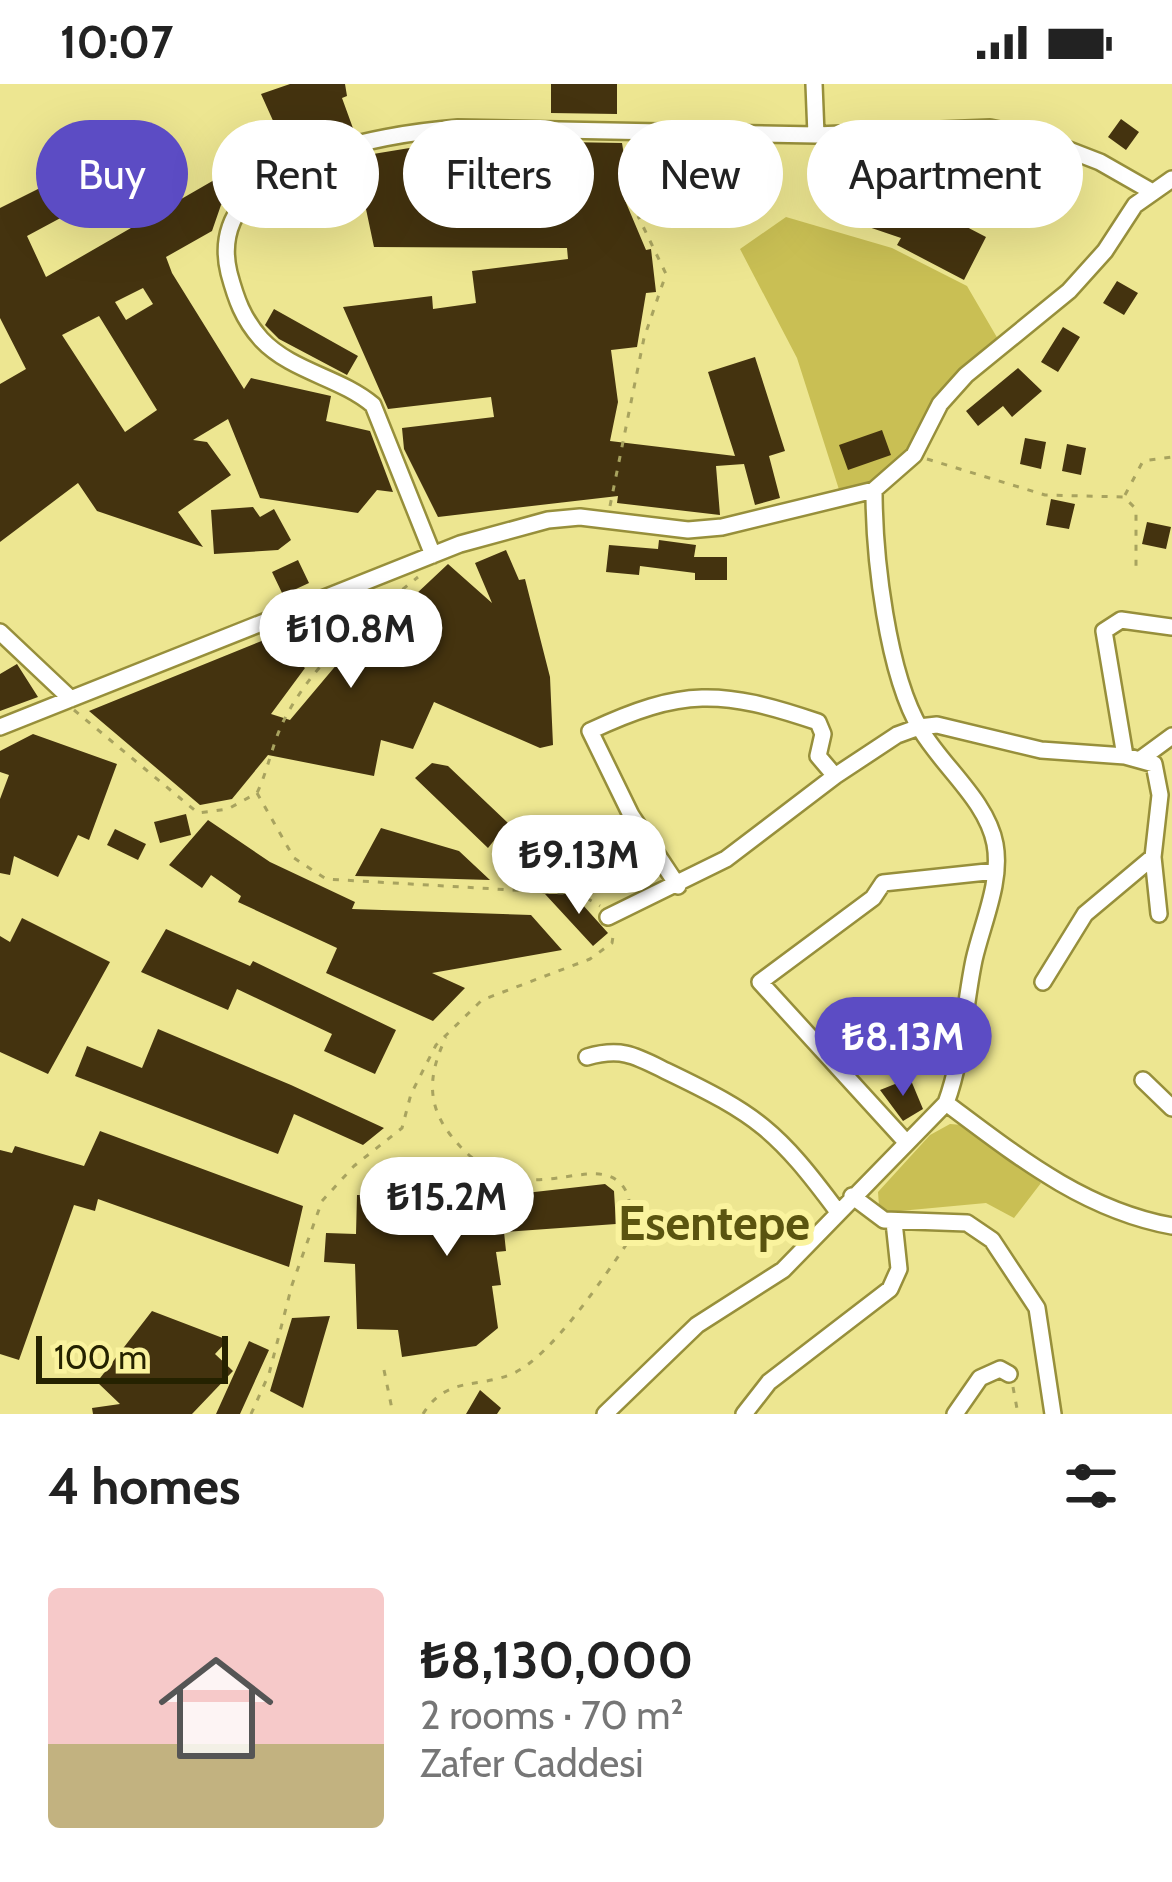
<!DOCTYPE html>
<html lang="en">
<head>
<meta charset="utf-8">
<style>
	:root { --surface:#fff; --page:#f6f6f6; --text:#222; --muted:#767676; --accent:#5c4cc4 }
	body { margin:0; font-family:Cabin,sans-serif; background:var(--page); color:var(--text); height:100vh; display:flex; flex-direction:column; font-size:45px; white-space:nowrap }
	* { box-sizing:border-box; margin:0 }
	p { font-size:39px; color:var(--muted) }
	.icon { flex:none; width:66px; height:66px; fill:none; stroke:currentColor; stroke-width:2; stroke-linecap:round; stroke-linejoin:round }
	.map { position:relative; height:1330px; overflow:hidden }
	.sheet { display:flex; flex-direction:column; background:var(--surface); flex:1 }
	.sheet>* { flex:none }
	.banner { position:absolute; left:36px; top:36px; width:1101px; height:108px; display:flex; gap:24px }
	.scale { position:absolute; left:36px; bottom:30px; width:192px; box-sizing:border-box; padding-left:12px; border:6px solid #252200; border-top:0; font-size:33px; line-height:42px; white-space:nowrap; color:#252200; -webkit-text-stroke:9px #faf39e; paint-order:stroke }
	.price { position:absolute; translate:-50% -102px; padding:0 27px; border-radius:42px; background:#fff; color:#222; font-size:39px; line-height:78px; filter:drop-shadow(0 3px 6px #0008) }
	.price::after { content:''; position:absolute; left:50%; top:72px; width:36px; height:27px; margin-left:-18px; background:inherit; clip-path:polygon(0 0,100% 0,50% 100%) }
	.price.active { background:var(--accent); color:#fff }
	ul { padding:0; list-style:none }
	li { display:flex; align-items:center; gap:36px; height:300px; padding:0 48px }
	li span { display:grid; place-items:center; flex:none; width:336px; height:240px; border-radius:12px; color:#555 }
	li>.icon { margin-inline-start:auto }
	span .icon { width:144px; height:144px; fill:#fffc; stroke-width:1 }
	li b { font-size:51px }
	h2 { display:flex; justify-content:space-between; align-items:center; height:144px; padding:0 48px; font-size:51px }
	.chip { padding:0 42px; border-radius:54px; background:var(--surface); box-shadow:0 12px 48px #0002; font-size:42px; line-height:108px }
	.chip.active { background:var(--accent); color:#fff }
	.status { display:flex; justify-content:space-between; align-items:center; height:84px; padding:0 60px; background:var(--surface); direction:ltr }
	.status svg { height:33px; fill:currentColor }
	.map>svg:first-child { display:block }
	.green { fill:#c9bf54 }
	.building { fill:#44330f; fill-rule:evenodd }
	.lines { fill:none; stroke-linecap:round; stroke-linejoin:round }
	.minor-casing { stroke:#978f3b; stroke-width:20 }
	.path { stroke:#a8a35f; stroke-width:3; stroke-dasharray:6 9; stroke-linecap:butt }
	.minor { stroke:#fff; stroke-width:15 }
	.labels { text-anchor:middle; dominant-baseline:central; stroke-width:12; stroke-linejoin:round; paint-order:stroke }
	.district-label { font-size:48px; font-weight:bold; fill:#5a5410; stroke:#faf39e }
</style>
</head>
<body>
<div class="status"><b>10:07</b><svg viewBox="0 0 49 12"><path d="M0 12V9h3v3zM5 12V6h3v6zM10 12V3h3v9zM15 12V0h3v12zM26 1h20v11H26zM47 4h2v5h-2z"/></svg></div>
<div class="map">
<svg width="1172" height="1330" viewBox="0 0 1172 1330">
	<rect width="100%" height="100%" fill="#ede691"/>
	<path class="green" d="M786 133 892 164 967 202 1002 262 967 291 894 389 842 415 797 274 740 165Z
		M950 1040 963 1041 1041 1099 1014 1134 986 1119 889 1128 879 1122 878 1108 930 1051Z"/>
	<path class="building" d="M290 0H345L347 12 342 14 354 47 288 70 261 10Z
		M551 0H617V30L551 29Z
		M1121 35 1139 48 1126 66 1108 53Z
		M458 56 622 59 631 114H624L646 166 651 165 656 208 646 209 637 263 611 266 618 318 610 357 735 372 708 288 755 273 785 367 769 372 780 414 755 421 744 380 716 382 720 431 617 419 618 412 438 433 404 365 402 344 494 333 491 313 388 325 343 223 432 212 433 225 476 219 472 187 568 175 567 164 374 163 355 73Z
		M968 57H993L1013 72 961 140 986 153 964 196 897 161 901 154 851 137 878 88 925 114Z
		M90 79 107 109 27 152 46 193 235 84 245 102 221 121 212 147 166 173 172 189 244 305 251 294 331 312 326 337 370 347 393 408 377 406 358 429 260 414 228 335 193 356 207 358 231 391 178 428 203 463 97 427 78 399 0 458V300L26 285 0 234V124ZM143 204 153 220 126 236 115 218ZM99 232 157 326 125 348 62 251Z
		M1117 197 1138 209 1124 231 1103 219Z
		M274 225 358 272 347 291 279 255 265 241Z
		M1063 243 1080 253 1058 288 1041 278Z
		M1018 284 1042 307 1012 333 1003 322 978 342 966 327Z
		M882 346 891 371 848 386 839 361Z
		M1025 354 1046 358 1041 385 1020 380Z
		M1067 360 1086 364 1081 391 1062 387Z
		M1051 415 1075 420 1069 445 1046 441Z
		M253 423 260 433 274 425 291 456 278 466 214 470 211 426Z
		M1147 438 1171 443 1166 465 1142 460Z
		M659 456 696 461 694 473H727V496H695V489L640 482 639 491 606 488 609 461 658 465Z
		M506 466 519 496 525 495 550 593 553 661 540 664 434 618 413 665 381 656 374 692 268 671 232 715 200 721 89 627 269 554 305 584 271 630 290 636 338 579 349 584 406 531 398 527 448 480 492 519 475 479Z
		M298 476 309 499 283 511 272 488Z
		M17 580 38 613 0 627V590Z
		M33 650 117 680 89 756 78 751 58 793 14 772 10 791 0 789V715L9 691 0 688V667Z
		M432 679 448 682 508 739 488 764 415 694Z
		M186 730 191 751 160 759 154 738Z
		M208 736 270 778 355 818 352 825 531 831 562 866 432 889 465 904 433 937 326 889 337 864 238 818 241 812 211 791 202 804 169 781Z
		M381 744 459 767 490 796 355 792Z
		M115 745 146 760 138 776 107 761Z
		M545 810H573L608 849 593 862Z
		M22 834 110 878 48 990 0 968V852L10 858Z
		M166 845 250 882 253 877 396 946 375 990 324 967 332 950 237 905 228 926 141 888Z
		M158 945 291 1001 384 1044 363 1061 294 1030 278 1070 75 992 87 962 142 984Z
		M910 994 923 1025 903 1037 880 1006Z
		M100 1047 303 1122 289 1183 98 1115 95 1127 74 1121 19 1276 0 1270V1066L12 1069 15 1062 84 1082Z
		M605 1100 614 1107 616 1140 504 1148 506 1167 496 1168 501 1201 492 1202 498 1244 476 1262 402 1273 398 1246 357 1245 355 1180 324 1178 326 1149 356 1150 357 1111 403 1112V1123Z
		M152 1227 228 1256 215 1270 233 1287 192 1330H93L92 1324 120 1320 97 1298Z
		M330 1232 303 1324 270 1307 292 1234Z
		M249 1257 269 1266 240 1330H216Z
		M480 1306 501 1324 497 1330H466Z"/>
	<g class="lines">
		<g class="minor-casing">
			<path id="minor" d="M814 0 816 51
				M433 471 373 321C340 293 292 288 261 255 243 235 236 215 229 189 202 78 381 50 458 44L816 51 990 44 1038 54 1100 78 1149 106
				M0 548 71 615
				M0 643 460 460 548 436 580 433 688 446 722 443 874 406 914 371 940 320 966 291 1069 207 1105 167 1135 121 1172 95
				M1125 672 1104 547 1121 536 1172 543
				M1142 674 1172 652
				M678 802 631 731 590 647C682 604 721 605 818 638L823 650 818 672 835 692
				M608 833 726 775 835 692 897 651 919 643 937 641 1041 666 1125 672 1154 680 1160 711 1153 773 1159 830
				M1043 898 1085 830 1153 773
				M587 973C622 963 636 972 666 987 758 1031 777 1046 838 1128
				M1143 996 1172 1024
				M946 1019C1017 1072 1084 1126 1172 1142
				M906 1058 760 898 873 814 883 799 996 787
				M852 1112 884 1136 967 1139 992 1156 1037 1224 1053 1330
				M605 1330 697 1241 783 1186 946 1019C963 973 964 924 974 876 982 840 1002 798 995 760 987 717 943 683 921 646 887 590 874 472 874 406
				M744 1330 769 1298 890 1205 899 1185 894 1138
				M955 1330 980 1294 1000 1285 1009 1290"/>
		</g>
		<path class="path" d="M927 375 1045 411 1124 413 1136 425V484
			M1125 411 1143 377 1172 373
			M610 422 644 254 666 190 638 132
			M74 626 198 729 228 725 257 709C268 686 272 661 283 638 313 578 367 534 418 493
			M257 709 294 774 326 795 580 810 600 822
			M384 1286 393 1330
			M1013 1303 1018 1330
			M251 1330 269 1290 292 1201 322 1117 354 1082 402 1044 411 1010 436 961 482 916 590 875 612 859 614 846
			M423 1330C447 1291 479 1305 514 1289 552 1271 602 1196 626 1161 629 1142 636 1113 619 1098 585 1068 515 1137 449 1049 425 1017 430 987 446 953"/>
		<use href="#minor" class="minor"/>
	</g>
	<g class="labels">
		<g class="district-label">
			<text x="714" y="1139">Esentepe</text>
		</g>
	</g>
</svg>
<div class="scale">100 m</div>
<b class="price" style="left:351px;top:607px">₺10.8M</b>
<b class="price" style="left:579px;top:833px">₺9.13M</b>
<b class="price active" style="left:903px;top:1015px">₺8.13M</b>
<b class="price" style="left:447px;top:1175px">₺15.2M</b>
<div class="banner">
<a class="chip active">Buy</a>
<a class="chip">Rent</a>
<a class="chip">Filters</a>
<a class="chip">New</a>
<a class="chip">Apartment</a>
</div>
</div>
<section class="sheet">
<h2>4 homes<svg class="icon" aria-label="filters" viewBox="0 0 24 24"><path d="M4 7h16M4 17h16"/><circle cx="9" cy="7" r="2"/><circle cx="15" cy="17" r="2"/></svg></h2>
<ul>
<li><span style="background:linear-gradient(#f6c9c9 65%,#c2b280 0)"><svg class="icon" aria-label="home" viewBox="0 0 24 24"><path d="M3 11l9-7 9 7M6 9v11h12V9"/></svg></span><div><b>₺8,130,000</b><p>2 rooms · 70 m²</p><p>Zafer Caddesi</p></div></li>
</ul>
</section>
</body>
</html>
